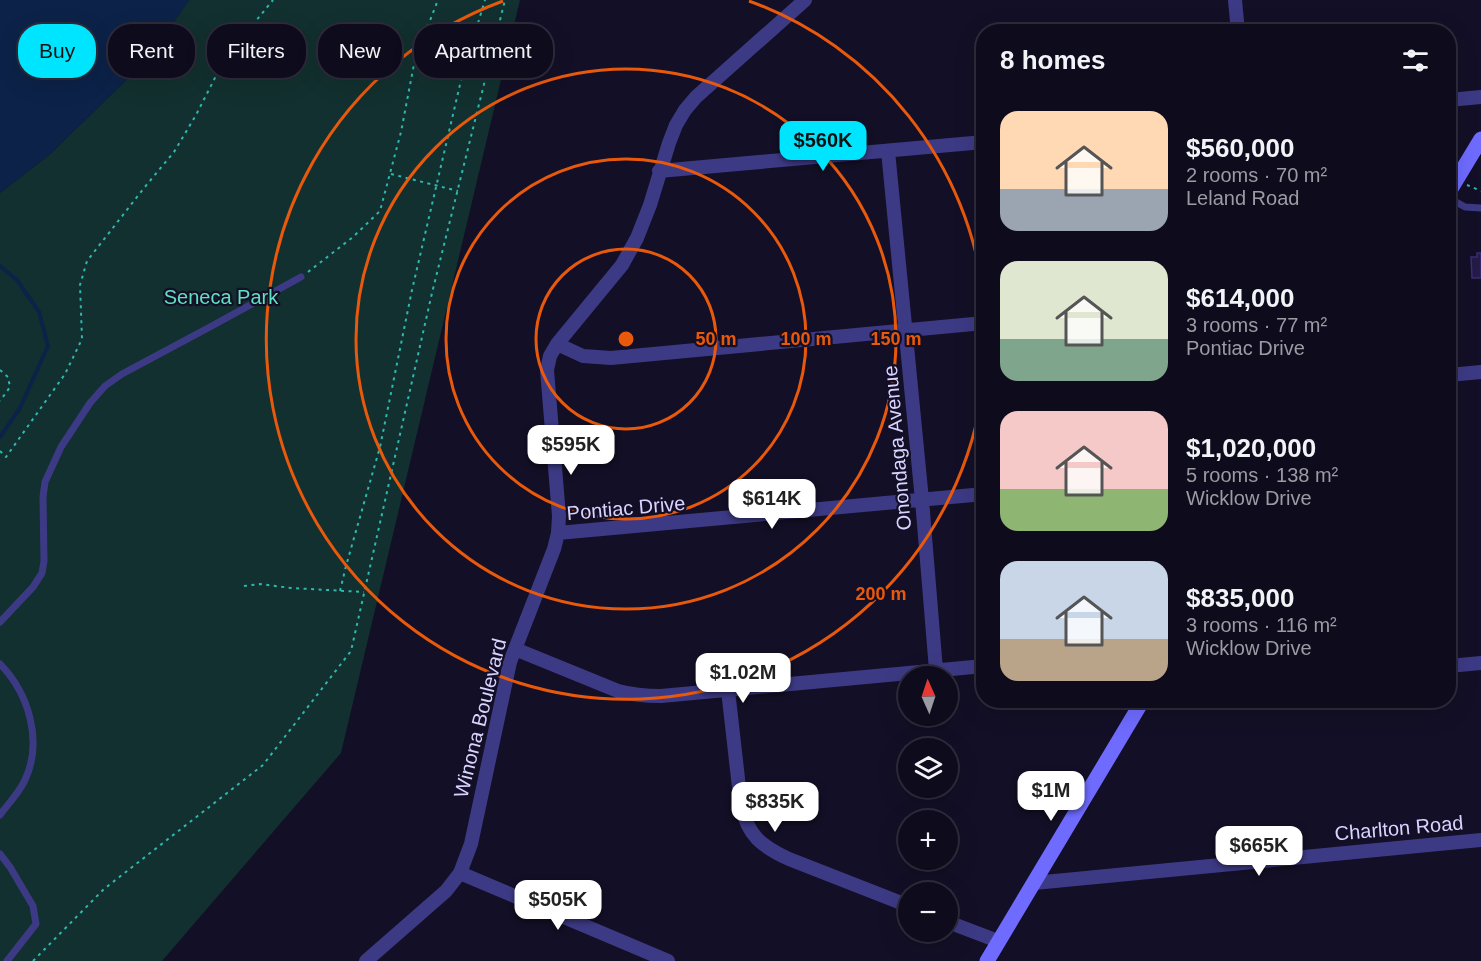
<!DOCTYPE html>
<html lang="en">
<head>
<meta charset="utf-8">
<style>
	:root { --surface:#0e0b1c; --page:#1c1929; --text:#f1f3f6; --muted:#9b9ba3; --line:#2e2b3b; --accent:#00e5ff }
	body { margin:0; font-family:Arial,sans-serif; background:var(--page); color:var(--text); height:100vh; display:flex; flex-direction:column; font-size:22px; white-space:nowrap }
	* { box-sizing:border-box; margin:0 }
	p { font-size:20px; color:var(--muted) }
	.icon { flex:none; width:33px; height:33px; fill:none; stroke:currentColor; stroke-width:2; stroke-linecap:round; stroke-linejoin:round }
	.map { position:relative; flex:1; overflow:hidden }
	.details { position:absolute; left:976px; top:24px; width:480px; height:684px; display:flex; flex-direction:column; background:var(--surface); border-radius:24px; box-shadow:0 6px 24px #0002,0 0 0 2px var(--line) }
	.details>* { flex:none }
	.guide { position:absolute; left:18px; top:24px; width:570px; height:54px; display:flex; gap:12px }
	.needle { width:39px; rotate:357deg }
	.fabs { position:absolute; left:898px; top:666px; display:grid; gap:12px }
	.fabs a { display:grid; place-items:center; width:60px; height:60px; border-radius:50%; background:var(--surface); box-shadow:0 6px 24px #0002,0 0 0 2px var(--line); font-size:30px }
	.price { position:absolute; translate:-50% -51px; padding:0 14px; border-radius:12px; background:#fff; color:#222; font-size:20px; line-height:39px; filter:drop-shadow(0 2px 3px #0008) }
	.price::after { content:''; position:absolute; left:50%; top:36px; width:18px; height:14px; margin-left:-9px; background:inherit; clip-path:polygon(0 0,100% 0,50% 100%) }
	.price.current { background:var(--accent); color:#111 }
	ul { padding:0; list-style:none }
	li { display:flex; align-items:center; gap:18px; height:150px; padding:0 24px }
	li span { display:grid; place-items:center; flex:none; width:168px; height:120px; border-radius:18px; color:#555 }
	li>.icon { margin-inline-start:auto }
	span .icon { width:72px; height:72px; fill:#fffc; stroke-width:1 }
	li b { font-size:26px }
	h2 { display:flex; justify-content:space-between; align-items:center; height:72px; padding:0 24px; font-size:26px }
	.pill { padding:0 21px; border-radius:24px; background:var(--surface); box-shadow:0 6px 24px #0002,0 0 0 2px var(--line); font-size:21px; line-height:54px }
	.pill.current { background:var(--accent); color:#111 }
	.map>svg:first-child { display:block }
	.green { fill:#12302f }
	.water { fill:#0c2248 }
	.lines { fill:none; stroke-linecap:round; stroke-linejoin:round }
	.stream { stroke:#0c2248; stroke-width:4 }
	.building { fill:#241b47; stroke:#3b2d73; stroke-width:1.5 }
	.path { stroke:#2fb8b0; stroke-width:2; stroke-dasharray:3 4.5; stroke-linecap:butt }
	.lane { stroke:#3d3a85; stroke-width:7 }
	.street { stroke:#3d3a85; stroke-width:14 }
	.secondary { stroke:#6f6bff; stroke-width:15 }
	.ring { fill:none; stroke:#e8590c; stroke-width:3 }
	.labels { text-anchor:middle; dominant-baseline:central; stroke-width:4.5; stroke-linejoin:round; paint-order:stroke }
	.park-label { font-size:20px; fill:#5fe0c0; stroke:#130f26 }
	.street-label { font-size:20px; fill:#d9d4ff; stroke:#130f26 }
	.centre { fill:#e8590c; stroke:#130f26; stroke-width:3 }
	.ring-label { font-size:18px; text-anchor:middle; font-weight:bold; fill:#e8590c; stroke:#130f26; stroke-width:4.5; stroke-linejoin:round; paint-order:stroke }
</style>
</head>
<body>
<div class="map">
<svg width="1481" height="961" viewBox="0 0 1481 961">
	<rect width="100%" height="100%" fill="#130f26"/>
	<path class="green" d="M189 0H520L341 753 162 961H0V193L49 155 148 59Z"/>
	<path class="water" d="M0 0H189L148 59 49 155 0 193Z"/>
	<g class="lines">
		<path class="stream" d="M0 266 17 280 39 312 48 346 20 408 0 437"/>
	</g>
	<path class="building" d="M1477 253H1481V278H1472L1471 257H1477Z"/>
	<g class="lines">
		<path class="path" d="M391 174 458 191
			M1467 185 1481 191
			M308 272 353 237 380 211 401 132 415 59 438 0
			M0 370 8 377 10 387 0 401
			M0 451 6 457 65 374 82 339 80 285 87 261 144 188 174 152 196 115 219 70 246 33 273 0
			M244 586 260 584 291 588 364 592
			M340 591 346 566 380 447 412 290 462 76 485 0
			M33 961 104 889 263 765 351 651 432 293 505 0"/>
		<path class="lane" d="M1449 198 1465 207 1481 208
			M0 622 33 587 42 573 44 561 43 497 45 482 61 447 90 403 105 386 122 374 208 328 301 277
			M0 664C29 694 43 741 25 780 19 793 8 804 0 815
			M0 854 10 867 33 906 36 924 7 961"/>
		<path class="street" d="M1235 0 1238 32
			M1449 100 1481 97
			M888 151 922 500 936 670
			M659 171 984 142
			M557 344 583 356 611 358 984 323
			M1449 375 1481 372
			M558 533 984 494
			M515 649 618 691C633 695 646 696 661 696L984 666
			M1449 666 1481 663
			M728 690 741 805C748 836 761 846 789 859L909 906
			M460 873 668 961
			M1034 883 1481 840
			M948 922 998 941
			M366 961 446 891 460 873 471 844 510 662 554 549 558 533 559 516 547 370 550 356 557 344 622 265 637 238 650 205 669 143 676 125 685 110 696 97 805 0"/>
		<path class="secondary" d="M1449 192 1481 139
			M987 961 1143 700"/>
	</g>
	<g class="ring">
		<circle cx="626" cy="339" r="90"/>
		<circle cx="626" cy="339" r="180"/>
		<circle cx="626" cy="339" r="270"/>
		<path d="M984 380A360 360 0 1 1 503 1M749 1A360 360 0 0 1 984 298"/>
	</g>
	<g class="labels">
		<g class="park-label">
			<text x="221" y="297">Seneca Park</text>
		</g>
		<g class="street-label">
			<text transform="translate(897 448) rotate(-95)">Onondaga Avenue</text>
			<text transform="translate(626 508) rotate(-5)">Pontiac Drive</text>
			<text transform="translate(480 718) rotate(-76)">Winona Boulevard</text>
			<text transform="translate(1399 828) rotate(-5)">Charlton Road</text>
		</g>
	</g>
	<circle cx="626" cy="339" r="9" class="centre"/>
	<g class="ring-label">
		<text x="716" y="345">50 m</text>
		<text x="806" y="345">100 m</text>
		<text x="896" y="345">150 m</text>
		<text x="881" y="600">200 m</text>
	</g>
</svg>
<div class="fabs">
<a><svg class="needle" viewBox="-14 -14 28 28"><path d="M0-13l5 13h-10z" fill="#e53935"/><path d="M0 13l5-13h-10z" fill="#9b9ba3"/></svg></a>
<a><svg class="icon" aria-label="layers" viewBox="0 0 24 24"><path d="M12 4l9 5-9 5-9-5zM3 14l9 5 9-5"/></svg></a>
<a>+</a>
<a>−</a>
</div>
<b class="price current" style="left:823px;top:172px">$560K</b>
<b class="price" style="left:571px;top:476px">$595K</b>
<b class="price" style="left:772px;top:530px">$614K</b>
<b class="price" style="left:743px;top:704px">$1.02M</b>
<b class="price" style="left:1051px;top:822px">$1M</b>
<b class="price" style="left:775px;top:833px">$835K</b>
<b class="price" style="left:1259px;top:877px">$665K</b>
<b class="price" style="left:558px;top:931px">$505K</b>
<div class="guide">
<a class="pill current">Buy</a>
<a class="pill">Rent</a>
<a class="pill">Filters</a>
<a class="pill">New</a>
<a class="pill">Apartment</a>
</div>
<section class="details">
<h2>8 homes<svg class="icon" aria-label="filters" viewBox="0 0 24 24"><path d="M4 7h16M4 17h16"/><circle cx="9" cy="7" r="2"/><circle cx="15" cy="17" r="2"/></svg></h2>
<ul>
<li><span style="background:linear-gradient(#ffd9b3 65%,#9aa5b1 0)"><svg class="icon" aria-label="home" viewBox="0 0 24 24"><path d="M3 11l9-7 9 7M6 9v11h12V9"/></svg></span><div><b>$560,000</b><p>2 rooms · 70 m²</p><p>Leland Road</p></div></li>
<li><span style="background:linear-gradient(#dfe7d0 65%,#7fa58c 0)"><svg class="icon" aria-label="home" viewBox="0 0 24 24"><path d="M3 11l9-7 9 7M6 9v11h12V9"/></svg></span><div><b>$614,000</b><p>3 rooms · 77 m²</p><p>Pontiac Drive</p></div></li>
<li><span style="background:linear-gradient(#f6c9c9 65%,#8fb573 0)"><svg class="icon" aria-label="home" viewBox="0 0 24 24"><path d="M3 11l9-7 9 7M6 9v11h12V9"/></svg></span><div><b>$1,020,000</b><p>5 rooms · 138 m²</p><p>Wicklow Drive</p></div></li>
<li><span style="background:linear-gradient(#c9d6e8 65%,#b9a48a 0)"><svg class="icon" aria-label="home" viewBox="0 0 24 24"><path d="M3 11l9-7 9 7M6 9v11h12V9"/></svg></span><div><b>$835,000</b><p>3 rooms · 116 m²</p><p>Wicklow Drive</p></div></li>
</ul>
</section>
</div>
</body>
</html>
